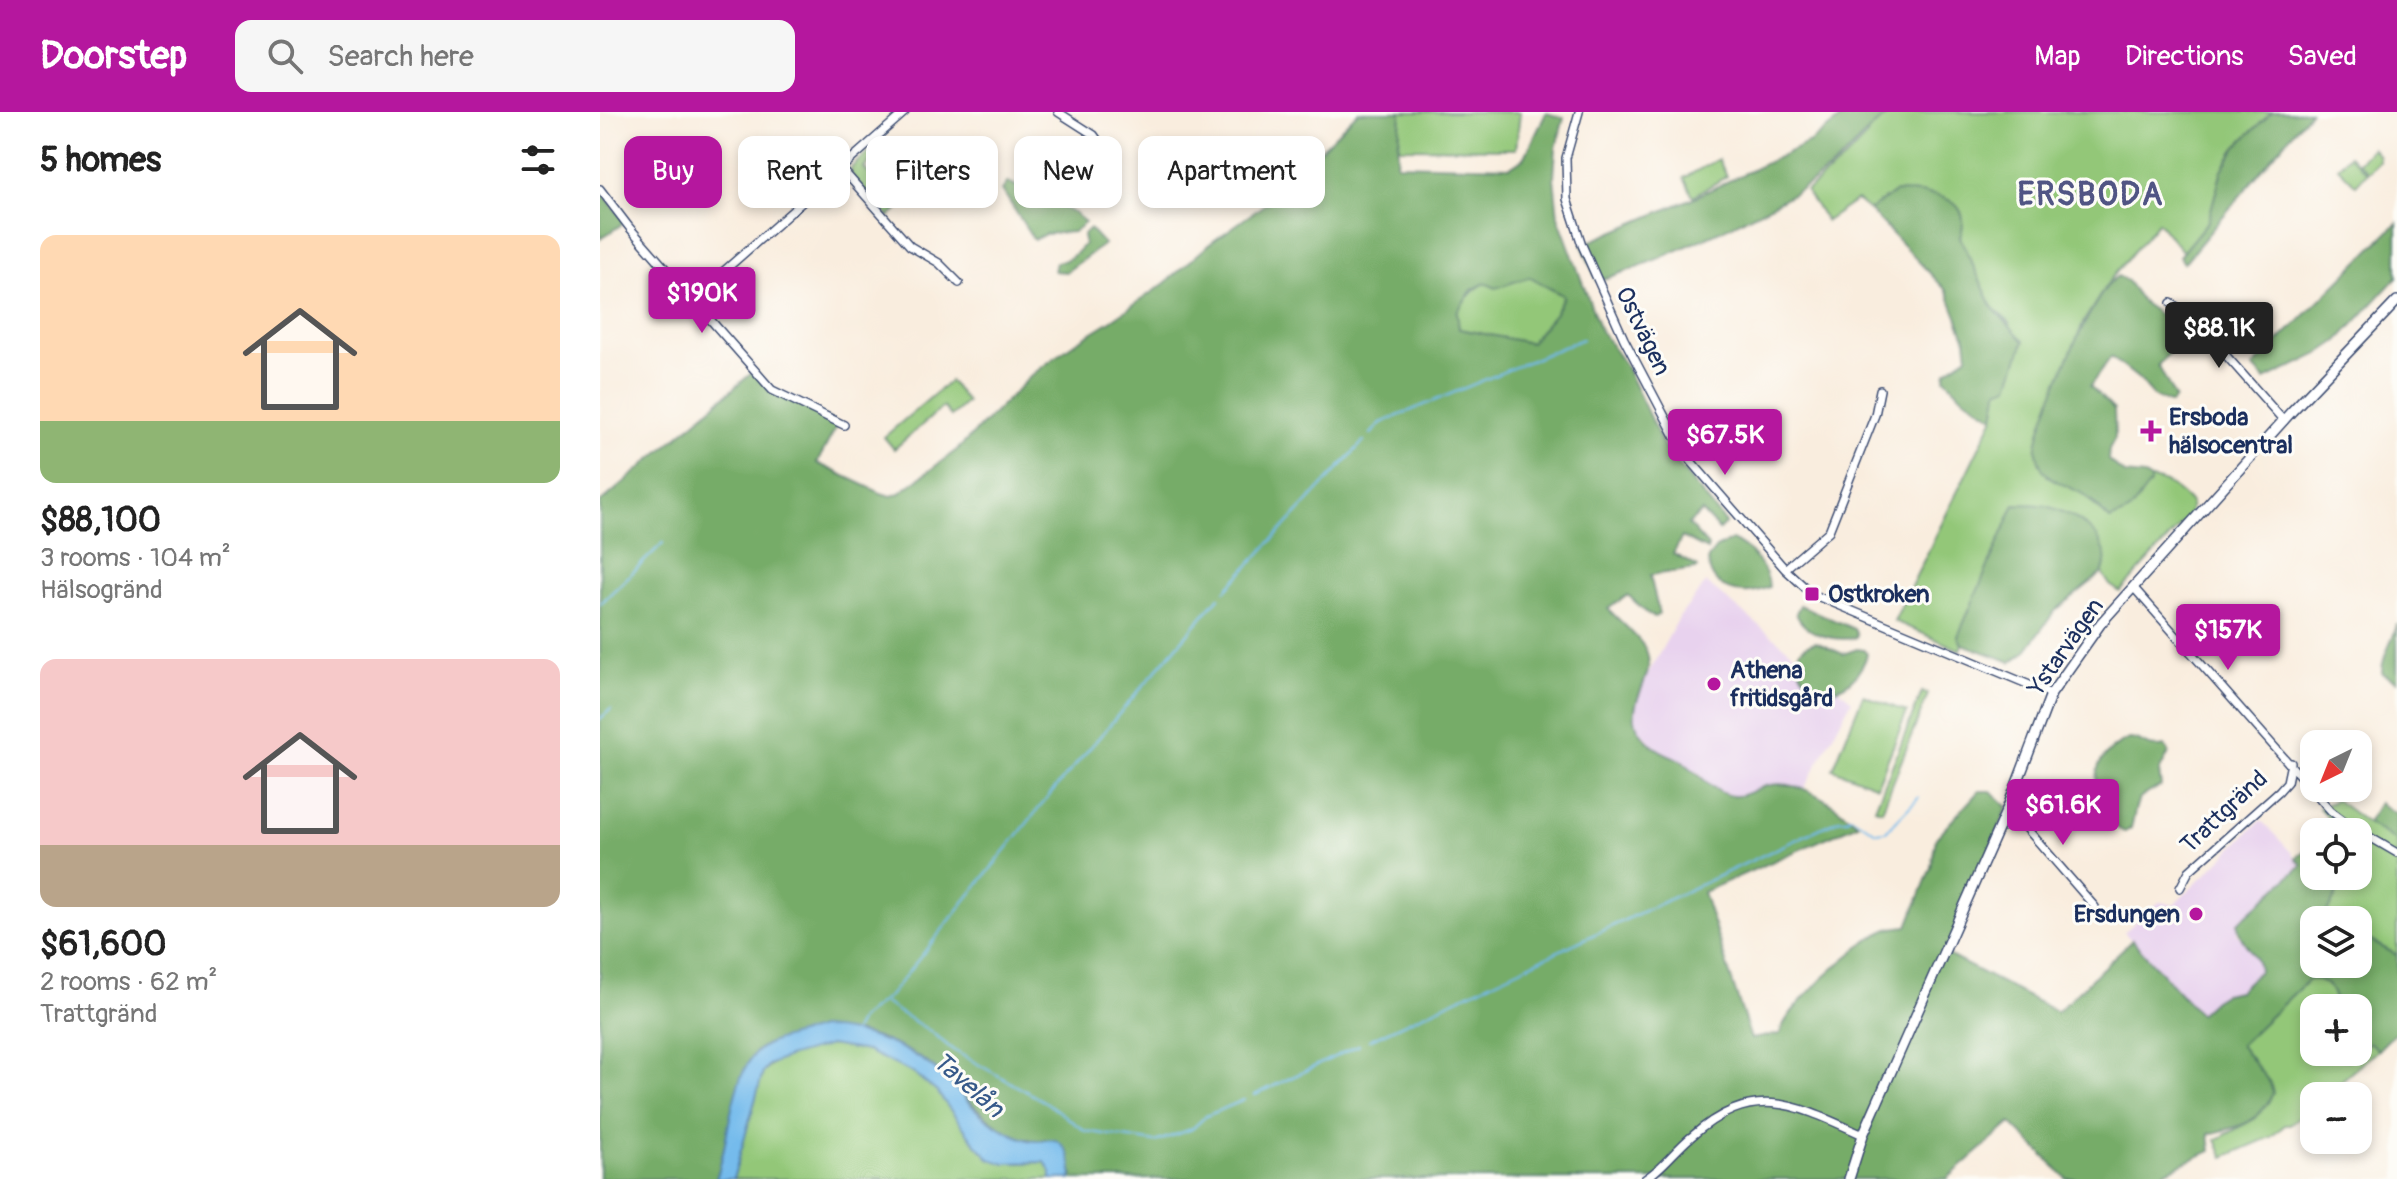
<!DOCTYPE html>
<html lang="en">
<head>
<meta charset="utf-8">
<style>
	:root { --surface:#fff; --page:#f6f6f6; --text:#222; --muted:#767676; --accent:#b5179e }
	body { margin:0; font-family:Pangolin,sans-serif; background:var(--page); color:var(--text); height:100vh; display:flex; flex-direction:column; font-size:30px; white-space:nowrap }
	* { box-sizing:border-box; margin:0 }
	p { font-size:26px; color:var(--muted) }
	.icon { flex:none; width:44px; height:44px; fill:none; stroke:currentColor; stroke-width:2; stroke-linecap:round; stroke-linejoin:round }
	.map { position:relative; flex:1; overflow:hidden }
	.panel { display:flex; flex-direction:column; background:var(--surface); width:600px }
	.panel>* { flex:none }
	.top-card { position:absolute; left:24px; top:24px; width:760px; height:72px; display:flex; gap:16px }
	.needle { width:52px; rotate:223deg }
	.controls { position:absolute; left:1700px; top:618px; display:grid; gap:16px }
	.controls a { display:grid; place-items:center; width:72px; height:72px; border-radius:16px; background:var(--surface); box-shadow:0 4px 12px #0003; font-size:40px }
	.price { position:absolute; translate:-50% -68px; padding:0 18px; border-radius:8px; background:var(--accent); color:#fff; font-size:26px; line-height:52px; filter:drop-shadow(0 2px 4px #0008) }
	.price::after { content:''; position:absolute; left:50%; top:48px; width:24px; height:18px; margin-left:-12px; background:inherit; clip-path:polygon(0 0,100% 0,50% 100%) }
	.price.active { background:#222; color:#fff }
	ul { padding:0; list-style:none }
	li { display:grid; align-content:center; gap:16px; height:424px; padding:0 40px }
	li span { display:grid; place-items:center; height:248px; border-radius:16px; color:#555 }
	li>.icon { margin-inline-start:auto }
	span .icon { width:144px; height:144px; fill:#fffc; stroke-width:1 }
	li b { font-size:34px }
	h2 { display:flex; justify-content:space-between; align-items:center; height:96px; padding:0 40px; font-size:34px }
	.pill { padding:0 28px; border-radius:16px; background:var(--surface); box-shadow:0 4px 12px #0003; font-size:28px; line-height:72px }
	.pill.active { background:var(--accent); color:#fff }
	header { display:flex; align-items:center; gap:48px; box-sizing:border-box; height:112px; padding:0 40px; background:var(--accent); color:#fff }
	header strong { font-size:38px }
	nav { display:flex; gap:44px; margin-inline-start:auto; font-size:28px }
	.search { width:560px; height:72px; background:var(--page); display:flex; align-items:center; gap:20px; box-sizing:border-box; padding:0 28px; border-radius:16px; color:var(--muted); font-size:30px }
	main { display:flex; flex:1; min-height:0 }
	.map>svg:first-child { display:block }
	.built { fill:#e8d2ee }
	.green { fill:#93c778; stroke:#577b6b; stroke-width:2 }
	.forest { fill:#76ac68; stroke:#486e63; stroke-width:2; fill-rule:evenodd }
	.water { fill:#75bbec; stroke:#4875a5; stroke-width:2 }
	.lines { fill:none; stroke-linecap:round; stroke-linejoin:round }
	.stream { stroke:#75bbec; stroke-width:2 }
	.minor-casing { stroke:#3c4c71; stroke-width:10 }
	.tertiary-casing { stroke:#3c4c71; stroke-width:12 }
	.minor { stroke:#fff; stroke-width:7 }
	.tertiary { stroke:#fff; stroke-width:9 }
	.poi-dot { fill:#b5179e; stroke:#fdfcf7; stroke-width:3 }
	.labels { text-anchor:middle; dominant-baseline:central; stroke-width:6; stroke-linejoin:round; paint-order:stroke }
	.street-label { font-size:24px; fill:#1b2f5e; stroke:#fdfcf7 }
	.poi-label { font-size:24px; font-weight:bold; fill:#1b2f5e; stroke:#fdfcf7; text-anchor:start }
	.water-label { font-size:26px; font-style:italic; fill:#365989; stroke:#fdfcf7 }
	.district-label { font-size:32px; font-weight:bold; letter-spacing:2px; fill:#515584; stroke:#fdfcf7 }
</style>
</head>
<body>
<header>
<strong>Doorstep</strong>
<div class="search"><svg class="icon" aria-label="search" viewBox="0 0 24 24"><circle cx="10" cy="10" r="6"/><path d="M15 15l6 6"/></svg>Search here</div>
<nav><a>Map</a><a>Directions</a><a>Saved</a></nav>
</header>
<main>
<section class="panel">
<h2>5 homes<svg class="icon" aria-label="filters" viewBox="0 0 24 24"><path d="M4 7h16M4 17h16"/><circle cx="9" cy="7" r="2"/><circle cx="15" cy="17" r="2"/></svg></h2>
<ul>
<li><span style="background:linear-gradient(#ffd9b3 75%,#8fb573 0)"><svg class="icon" aria-label="home" viewBox="0 0 24 24"><path d="M3 11l9-7 9 7M6 9v11h12V9"/></svg></span><div><b>$88,100</b><p>3 rooms · 104 m²</p><p>Hälsogränd</p></div></li>
<li><span style="background:linear-gradient(#f6c9c9 75%,#b9a48a 0)"><svg class="icon" aria-label="home" viewBox="0 0 24 24"><path d="M3 11l9-7 9 7M6 9v11h12V9"/></svg></span><div><b>$61,600</b><p>2 rooms · 62 m²</p><p>Trattgränd</p></div></li>
</ul>
</section>
<div class="map">
<svg width="1797" height="1067" viewBox="0 0 1797 1067">
	<rect width="100%" height="100%" fill="#fdfcf7"/>
	<filter id="ink" filterUnits="userSpaceOnUse"><feTurbulence type="fractalNoise" baseFrequency=".0125" numOctaves="2"/><feDisplacementMap in="SourceGraphic" scale="16" xChannelSelector="R" yChannelSelector="G"/><feConvolveMatrix kernelMatrix="1 2 1 2 8 2 1 2 1" color-interpolation-filters="sRGB"/></filter>
	<filter id="wash" filterUnits="userSpaceOnUse"><feTurbulence type="fractalNoise" baseFrequency=".006" numOctaves="4" result="noise"/><feDisplacementMap in="SourceGraphic" scale="32" xChannelSelector="R" yChannelSelector="G"/><feGaussianBlur stdDeviation="1.8" result="paint"/><feColorMatrix in="noise" values="0 0 0 0 0 0 0 0 0 0 0 0 0 0 0 0 0 1.4 0 .05"/><feComposite in="paint" operator="in"/></filter>
	<g filter="url(#wash)">
		<rect width="100%" height="100%" fill="#f9edde"/>
		<path class="built" d="M1106 471 1252 588 1204 677 1174 672 1136 684 1114 678 1099 661 1057 637 1037 615 1034 593 1049 560 1080 504Z
			M1661 708 1703 753 1638 811 1637 822 1659 849V859L1638 879 1624 882 1614 888 1599 903 1524 820 1554 794 1560 790 1574 793Z"/>
		<path class="green" d="M801 0H920L916 37 799 36Z
			M1292 0H1672L1637 34 1622 58 1608 109 1583 140 1558 110 1509 169 1484 209 1457 275 1447 364 1482 381 1501 400 1550 372V367C1566 368 1580 379 1591 391L1589 404 1520 480 1510 473 1502 461 1505 454C1497 423 1493 416 1464 401L1358 524 1362 532 1360 538 1294 509 1394 305 1410 211 1393 196 1359 125 1284 87 1269 98 1257 88 1226 109 1206 79 1245 47 1268 23 1266 20Z
			M278 31 283 38 264 56 299 96 289 105 251 63V56Z
			M1772 36 1779 44V49L1768 60 1758 50Z
			M1749 43 1767 61 1756 73 1738 55Z
			M1118 47 1127 64 1093 84 1084 66Z
			M929 165 964 183 955 201 930 231 859 217 856 200C882 164 888 170 929 165Z
			M350 269 367 290 351 304 343 295 294 337 284 325Z
			M1322 580 1328 582 1282 698 1275 696Z
			M1263 583 1307 600 1277 674 1233 657Z
			M1736 688 1767 711 1797 729V843L1758 822V808H1731L1724 804 1746 764H1758V720H1740L1719 696Z
			M1718 867C1731 874 1735 881 1736 896H1714V940H1737L1742 947 1748 948 1769 930 1778 938 1723 984H1714V992L1690 1013H1685L1671 1025 1624 1045 1616 1028 1656 1006 1670 971 1640 933 1708 868Z
			M230 933 267 939 313 961 337 980 375 1031 390 1047 419 1051 445 1050 451 1060V1067H133L163 960C177 942 209 939 230 933Z"/>
		<path class="forest" d="M758 0H801L797 52 910 55 925 45 946 1 964 6 956 36 954 65 958 104 1000 218 1024 251 1065 337 1126 411 1119 418 1102 400 1088 412 1108 434 1107 438 1082 425 1073 442 1098 455 1096 457 1050 463 1059 502 1055 505 1049 503 1028 483 1008 497C1018 507 1040 526 1046 538 1061 572 1005 601 1058 637 1065 642 1073 644 1080 648 1097 658 1115 685 1136 684 1147 684 1159 674 1171 673 1201 668 1236 693 1258 712L1103 780 1151 927 1180 922C1184 897 1259 830 1284 819 1291 815 1300 815 1308 814L1331 755 1336 726 1379 679H1391L1408 695 1346 842 1457 900 1532 828 1599 902 1614 888 1624 882 1638 879 1659 859C1658 839 1637 831 1638 811L1702 753 1696 746 1714 730V764H1746L1725 804 1731 808H1714V852H1758V822L1797 843V919L1778 938 1769 930 1758 940V896H1736C1735 878 1727 865 1708 868L1640 933 1670 971 1673 981C1658 1013 1641 1014 1609 1022L1611 1039 1549 1067H1467L1411 1011 1347 1067H471L473 1063 467 1039 446 1027C406 1038 361 977 333 955 313 939 281 925 255 920 241 918 222 923 207 925 190 927 168 927 156 940 132 967 128 1033 116 1067H0V391L154 259 167 273 238 312 217 351 281 381 291 384 298 382 358 337 432 263 470 234 512 208 565 171 612 130 668 90ZM929 165 964 184 955 201 930 231 859 217 857 200 872 178 885 171 896 176Z
			M1249 0H1292C1270 13 1257 34 1238 50 1205 79 1161 99 1122 118 1081 137 1040 156 997 169L982 133 1093 86 1210 30Z
			M1672 0H1710L1584 151 1579 144 1608 109 1622 58 1637 34Z
			M408 70 474 101 485 110 474 120 445 122 434 128 402 78Z
			M0 77 25 110 0 127Z
			M1296 80C1326 80 1376 82 1360 125L1393 196 1424 229 1409 274 1398 278 1394 305 1362 284 1345 266 1346 259 1368 244 1366 228 1347 179 1269 98Z
			M1797 111V165L1738 229 1719 242 1665 268 1653 255Z
			M490 117 504 132 466 160 454 159 456 150C469 150 476 141 484 132L483 122Z
			M1518 164 1527 169 1543 191 1560 203 1598 211 1616 231 1609 239 1601 242 1578 232 1558 253 1575 286 1571 292 1553 284 1540 268 1511 245 1490 274 1514 298 1515 326 1509 337 1508 348 1524 362 1544 364 1550 367V372L1529 400 1510 408C1501 400 1494 390 1484 383 1469 373 1447 370 1440 352 1438 347 1436 338 1437 334 1441 303 1493 178 1518 164Z
			M1415 392C1425 392 1437 392 1447 394 1474 402 1518 428 1502 461L1455 499 1425 540 1411 550 1362 532 1358 524Z
			M1132 428C1148 435 1169 457 1169 475 1142 486 1109 480 1108 446L1116 436Z
			M1200 493 1254 517 1257 523 1255 526C1233 529 1203 522 1196 501Z
			M1797 512V569L1782 561C1781 545 1794 528 1797 512Z
			M1216 530 1243 542 1257 537 1264 538 1267 542C1265 551 1261 557 1255 564 1220 606 1170 540 1216 530Z
			M1529 627C1544 627 1543 638 1565 634L1569 641 1559 660 1561 674C1530 691 1540 685 1531 716L1525 720C1507 715 1491 674 1498 656 1503 642 1516 633 1529 627Z
			M1779 691 1797 702V729L1767 711Z"/>
		<path class="water" d="M220 916C264 918 312 935 344 965 357 977 369 993 383 1004 396 1014 418 1027 433 1029 441 1030 449 1025 457 1029 469 1036 474 1055 471 1067H451V1060L445 1050 402 1051 390 1047 375 1031 337 980 313 961 267 939 230 933 188 945 168 953 163 960 133 1067H116C130 1031 129 953 166 933 181 925 203 922 220 916Z"/>
		<g class="lines">
			<path class="stream" d="M771 322 781 311 982 227
				M625 479 764 329
				M0 492 63 431
				M0 607 11 597
				M284 891 330 919 353 938 447 991 485 1019 555 1030 592 1017 606 1004 644 988
				M253 921 261 906 290 883 448 685 619 485
				M769 928 1240 707H1247L1251 704 1276 720 1286 719 1319 685
				M655 983 759 933"/>
		</g>
	</g>
	<g filter="url(#ink)">
		<g class="lines">
			<g class="minor-casing">
				<path id="minor" d="M458 0 494 23 506 40
					M979 0 966 46 967 87 982 133 1024 227 1084 341 1185 457 1212 482 1451 582
					M241 56 310 134 339 151 359 171
					M0 77 29 115 172 278 244 313
					M92 187 305 0
					M1571 191 1592 205 1684 309
					M1185 457 1229 419 1275 303 1280 278
					M1534 476 1731 699 1751 714 1797 741
					M1408 695 1495 795
					M1580 776 1589 759 1679 679 1687 670 1691 651
					M1045 1067C1062 1057 1075 1038 1091 1025 1153 970 1195 992 1263 1023"/>
			</g>
			<g class="tertiary-casing">
				<path id="tertiary" d="M1249 1067 1263 1023 1408 695 1451 582 1501 511 1692 299 1797 189"/>
			</g>
			<use href="#minor" class="minor"/>
			<use href="#tertiary" class="tertiary"/>
		</g>
	</g>
	<g class="poi-dot">
		<path d="M1547 307h8v8h8v8h-8v8h-8v-8h-8v-8h8z"/>
		<rect x="1204" y="474" width="16" height="16" rx="4"/>
		<circle cx="1114" cy="572" r="8"/>
		<circle cx="1596" cy="802" r="8"/>
	</g>
	<g class="labels">
		<g class="street-label">
			<text transform="translate(1043 219) rotate(64)">Ostvägen</text>
			<text transform="translate(1466 535) rotate(-55)">Ystarvägen</text>
			<text transform="translate(1624 700) rotate(-43)">Trattgränd</text>
		</g>
		<g class="poi-label">
			<text x="1569" y="305">Ersboda<tspan x="1569" dy="28">hälsocentral</tspan></text>
			<text x="1228" y="482">Ostkroken</text>
			<text x="1130" y="558">Athena<tspan x="1130" dy="28">fritidsgård</tspan></text>
			<text x="1580" y="802" text-anchor="end">Ersdungen</text>
		</g>
		<g class="water-label">
			<text transform="translate(368 973) rotate(41)">Tavelån</text>
		</g>
		<g class="district-label">
			<text x="1491" y="83">ERSBODA</text>
		</g>
	</g>
</svg>
<div class="controls">
<a><svg class="needle" viewBox="-14 -14 28 28"><path d="M0-13l5 13h-10z" fill="#e53935"/><path d="M0 13l5-13h-10z" fill="#767676"/></svg></a>
<a><svg class="icon" aria-label="locate" viewBox="0 0 24 24"><circle cx="12" cy="12" r="6"/><path d="M12 2v4M12 18v4M2 12h4M18 12h4"/></svg></a>
<a><svg class="icon" aria-label="layers" viewBox="0 0 24 24"><path d="M12 4l9 5-9 5-9-5zM3 14l9 5 9-5"/></svg></a>
<a>+</a>
<a>−</a>
</div>
<b class="price" style="left:102px;top:223px">$190K</b>
<b class="price active" style="left:1619px;top:258px">$88.1K</b>
<b class="price" style="left:1125px;top:365px">$67.5K</b>
<b class="price" style="left:1628px;top:560px">$157K</b>
<b class="price" style="left:1463px;top:735px">$61.6K</b>
<div class="top-card">
<a class="pill active">Buy</a>
<a class="pill">Rent</a>
<a class="pill">Filters</a>
<a class="pill">New</a>
<a class="pill">Apartment</a>
</div>
</div>
</main>
</body>
</html>
